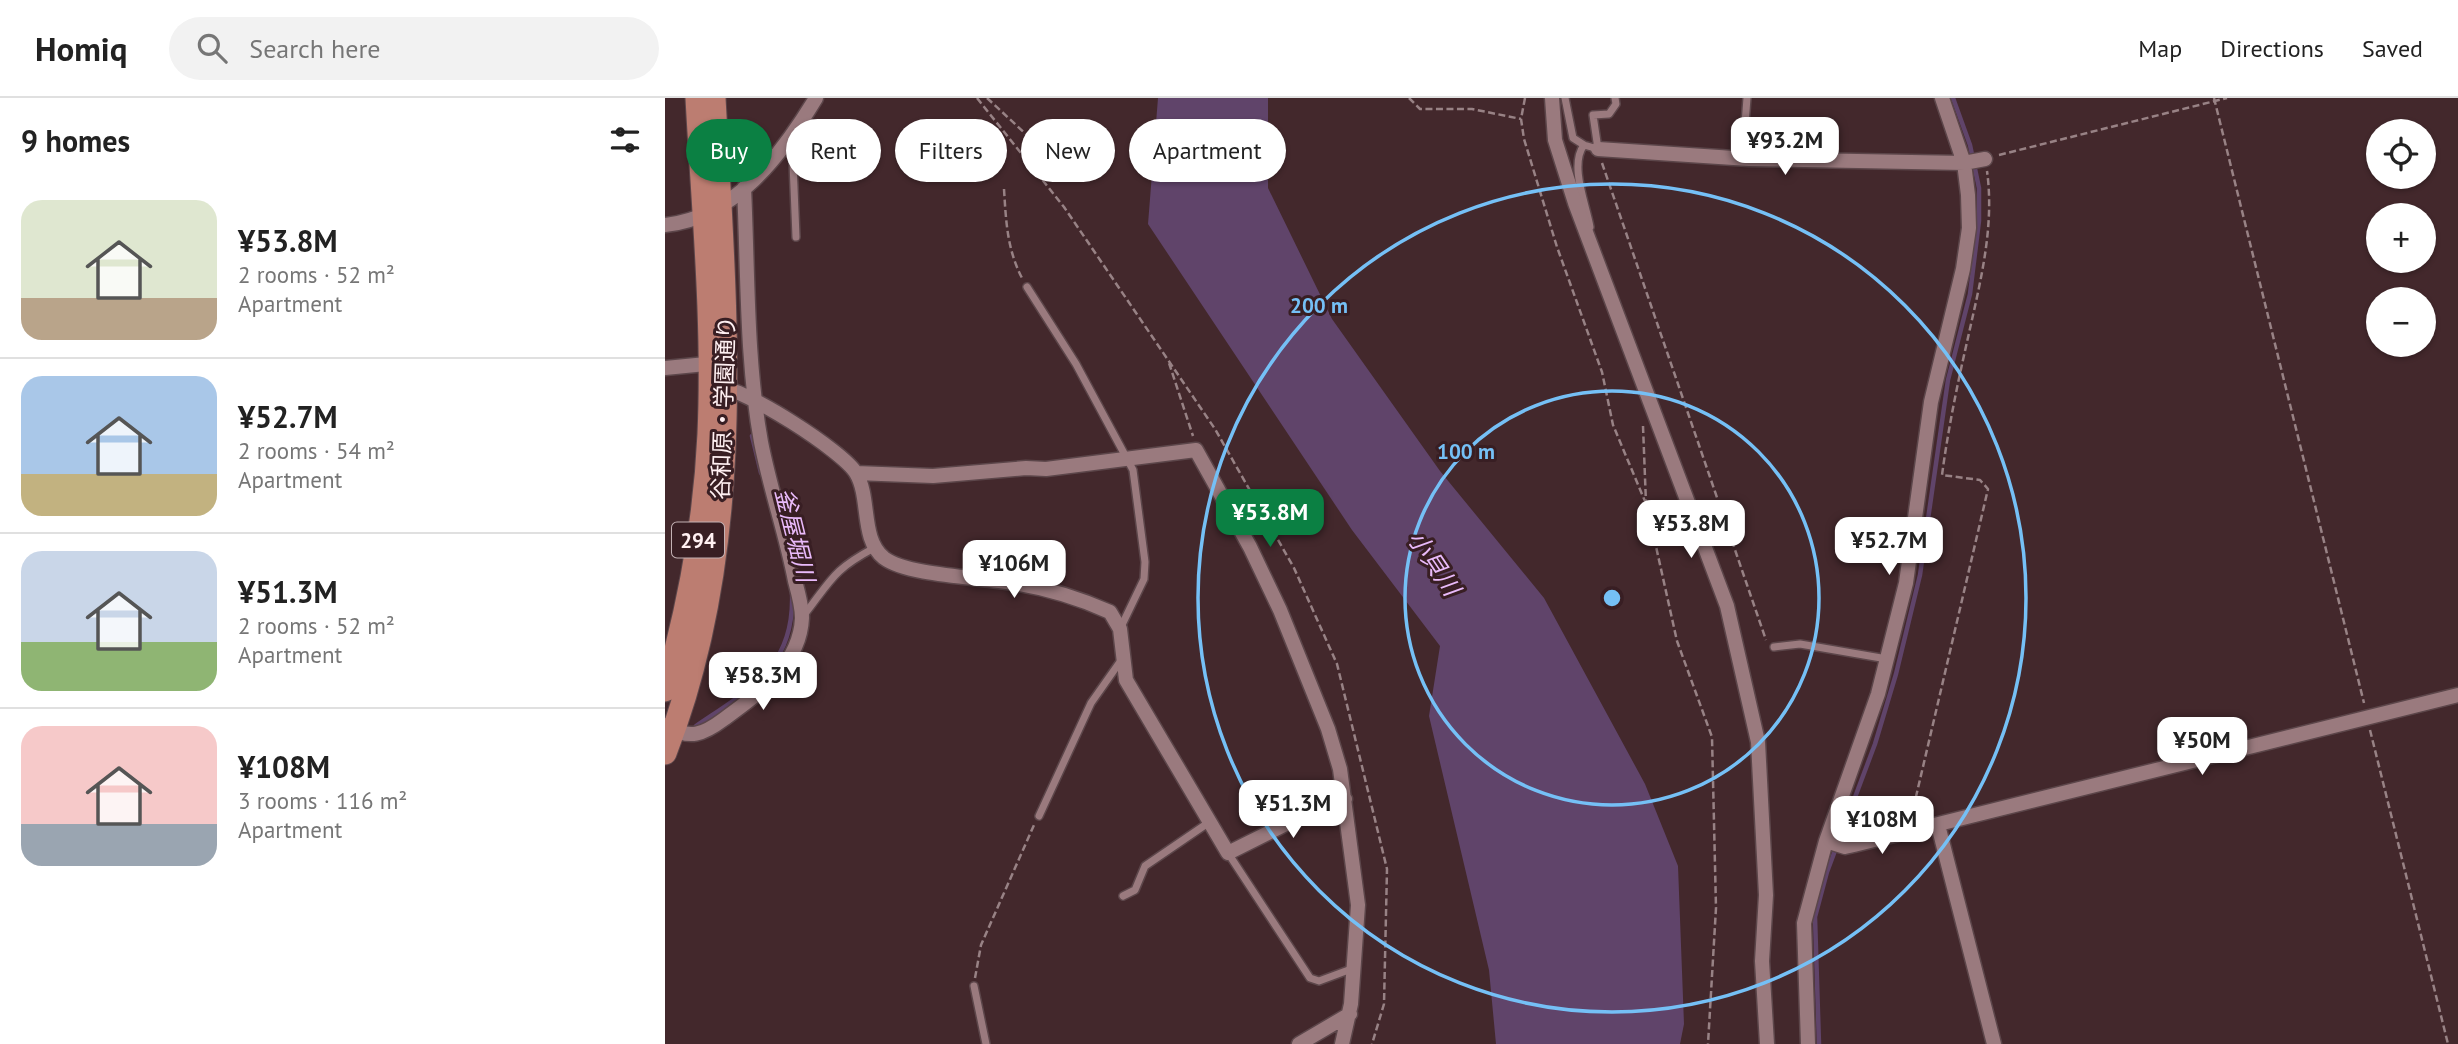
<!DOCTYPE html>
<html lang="en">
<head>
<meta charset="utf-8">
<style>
	:root { --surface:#fff; --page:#f2f2f2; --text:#222; --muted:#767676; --line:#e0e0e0; --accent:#0b8043 }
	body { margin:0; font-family:"PT Sans","Noto Sans JP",sans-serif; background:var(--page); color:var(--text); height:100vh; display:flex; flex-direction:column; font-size:26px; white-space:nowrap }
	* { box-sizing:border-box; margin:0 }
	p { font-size:23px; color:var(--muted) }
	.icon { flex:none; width:38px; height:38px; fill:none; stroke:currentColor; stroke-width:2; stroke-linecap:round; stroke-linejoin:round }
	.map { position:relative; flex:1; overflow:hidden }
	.side { display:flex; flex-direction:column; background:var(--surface); width:665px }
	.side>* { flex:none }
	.guide { position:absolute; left:21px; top:21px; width:665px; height:63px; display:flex; gap:14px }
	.tools { position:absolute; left:1701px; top:21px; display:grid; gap:14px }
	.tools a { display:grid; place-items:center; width:70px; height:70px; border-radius:50%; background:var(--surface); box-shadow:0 2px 5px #0004; font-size:35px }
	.price { position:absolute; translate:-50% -60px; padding:0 16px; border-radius:14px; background:#fff; color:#222; font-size:23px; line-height:46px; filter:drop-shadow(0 2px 4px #0008) }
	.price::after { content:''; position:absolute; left:50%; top:42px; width:21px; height:16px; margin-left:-10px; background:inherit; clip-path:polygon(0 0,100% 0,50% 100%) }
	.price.active { background:var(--accent); color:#fff }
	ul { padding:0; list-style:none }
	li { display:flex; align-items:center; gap:21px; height:175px; padding:0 21px }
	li+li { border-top:2px solid var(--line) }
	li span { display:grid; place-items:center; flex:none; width:196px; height:140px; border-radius:21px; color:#555 }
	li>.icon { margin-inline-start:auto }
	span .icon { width:84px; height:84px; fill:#fffc; stroke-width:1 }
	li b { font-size:30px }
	h2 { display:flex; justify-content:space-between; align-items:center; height:84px; padding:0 21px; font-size:30px }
	.chip { padding:0 24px; border-radius:32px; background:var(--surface); box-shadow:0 2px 5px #0004; font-size:24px; line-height:63px }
	.chip.active { background:var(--accent); color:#fff }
	header { display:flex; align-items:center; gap:42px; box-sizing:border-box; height:98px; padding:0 35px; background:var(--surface); border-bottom:2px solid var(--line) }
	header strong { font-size:33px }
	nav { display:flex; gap:38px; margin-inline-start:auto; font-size:24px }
	.search { width:490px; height:63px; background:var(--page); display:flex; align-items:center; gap:18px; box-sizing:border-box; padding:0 24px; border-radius:38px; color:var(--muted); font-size:26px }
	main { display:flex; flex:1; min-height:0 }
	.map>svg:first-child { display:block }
	.water { fill:#60446a }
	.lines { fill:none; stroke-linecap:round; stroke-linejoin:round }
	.stream { stroke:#60446a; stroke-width:4.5 }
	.service-casing { stroke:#5c464a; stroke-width:10 }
	.minor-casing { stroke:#5c464a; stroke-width:17 }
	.trunk-casing { stroke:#5c464a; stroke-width:25 }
	.path { stroke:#988285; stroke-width:2.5; stroke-dasharray:7 3.5; stroke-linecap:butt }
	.service { stroke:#9a7a7e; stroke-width:7 }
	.minor { stroke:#9a7a7e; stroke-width:14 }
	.trunk { stroke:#bc7d71; stroke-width:23 }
	.ring { fill:none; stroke:#75c0f6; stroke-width:3.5 }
	.labels { text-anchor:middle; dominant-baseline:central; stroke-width:6; stroke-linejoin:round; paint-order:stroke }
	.shield { fill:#381e23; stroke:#c3b1b4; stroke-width:2 }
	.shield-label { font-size:21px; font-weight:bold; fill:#fff0f2 }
	.street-label { font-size:23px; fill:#fff0f2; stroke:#381e23 }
	.water-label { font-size:24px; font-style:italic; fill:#e9bafa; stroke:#381e23 }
	.centre { fill:#75c0f6; stroke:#381e23; stroke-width:3.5 }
	.ring-label { font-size:21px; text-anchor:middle; font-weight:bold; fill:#75c0f6; stroke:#381e23; stroke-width:6; stroke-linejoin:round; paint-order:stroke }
</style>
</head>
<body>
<header>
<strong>Homiq</strong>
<div class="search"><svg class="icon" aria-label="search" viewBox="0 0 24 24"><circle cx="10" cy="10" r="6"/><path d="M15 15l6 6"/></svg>Search here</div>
<nav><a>Map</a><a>Directions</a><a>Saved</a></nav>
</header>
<main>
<section class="side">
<h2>9 homes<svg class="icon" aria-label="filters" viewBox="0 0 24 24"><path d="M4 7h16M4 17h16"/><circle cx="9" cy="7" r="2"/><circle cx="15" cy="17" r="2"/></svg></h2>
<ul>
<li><span style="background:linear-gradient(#dfe7d0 70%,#b9a48a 0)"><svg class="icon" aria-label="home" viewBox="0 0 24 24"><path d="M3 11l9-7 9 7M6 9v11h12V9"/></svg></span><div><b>¥53.8M</b><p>2 rooms · 52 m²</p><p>Apartment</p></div></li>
<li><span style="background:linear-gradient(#a9c7e8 70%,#c2b280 0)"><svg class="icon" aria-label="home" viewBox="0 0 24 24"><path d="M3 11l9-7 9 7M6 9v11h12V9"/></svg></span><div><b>¥52.7M</b><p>2 rooms · 54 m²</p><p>Apartment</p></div></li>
<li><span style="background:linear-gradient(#c9d6e8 65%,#8fb573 0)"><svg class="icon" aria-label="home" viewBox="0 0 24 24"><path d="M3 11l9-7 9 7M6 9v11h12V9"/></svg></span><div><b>¥51.3M</b><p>2 rooms · 52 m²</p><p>Apartment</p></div></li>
<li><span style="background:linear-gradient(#f6c9c9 70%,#9aa5b1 0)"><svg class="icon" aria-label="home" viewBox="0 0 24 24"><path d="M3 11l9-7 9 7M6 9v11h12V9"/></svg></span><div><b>¥108M</b><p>3 rooms · 116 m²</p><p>Apartment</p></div></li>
</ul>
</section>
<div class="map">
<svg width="1793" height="946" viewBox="0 0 1793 946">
	<rect width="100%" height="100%" fill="#43282c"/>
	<path class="water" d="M493 0H603V90L667 221 775 373 879 500 980 686 1013 768 1019 926 1015 946H831L824 872 764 618 775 548 687 432 483 126Z"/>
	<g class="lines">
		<path class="stream" d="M87 338 96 375
			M31 628C85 591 130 569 127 495
			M1154 946 1150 819 1162 774 1210 646 1231 576 1255 477 1283 282 1305 196 1314 123V90L1305 47 1288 0"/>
		<g class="service-casing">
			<path id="service" d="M900 0 908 40 919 47C904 67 921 106 925 129
				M1082 0 1079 39 1084 61
				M127 40 131 139
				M919 47 933 51 928 17 944 16 951 6 950 0
				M362 189 411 266 468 372 480 464 479 481 455 531
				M139 517C167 481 168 472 209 450
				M1109 549 1135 546 1222 561
				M374 718 426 605 457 561
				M563 755 645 880 654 883 689 870
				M458 798 470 792 480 768 543 725
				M309 888 321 946"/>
		</g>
		<g class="minor-casing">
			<path id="minor" d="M887 0 890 42 910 105 1062 508 1093 644 1101 797 1097 863 1102 946
				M933 51 1084 61 1299 65 1320 61
				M0 127C70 120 117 56 151 0
				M0 270 51 265
				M54 289C79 290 178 353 191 375 206 400 195 441 219 460 243 478 316 479 348 485 380 490 416 501 445 514L455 531 461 582 563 755 637 718 680 701
				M191 375 268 378 361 370 381 371 531 352 585 449 615 512 663 631 675 671 693 807 686 906 677 946
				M2 627C24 643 39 636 59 621 93 596 135 567 137 520 137 508 133 494 130 483 121 436 105 391 96 344 81 261 83 173 79 90
				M1273 727 1329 946
				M1161 743 1180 749 1189 747 1793 597
				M634 946 685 916
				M1143 946 1139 825 1161 743 1213 596 1241 485 1266 304 1298 171 1304 130 1303 97 1299 65 1277 0"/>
		</g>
		<g class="trunk-casing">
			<path id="trunk" d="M0 592C24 509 40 422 44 336 49 224 38 111 32 0
				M0 655C82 446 61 219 49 0"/>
		</g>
		<path class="path" d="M312 0 399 109 550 331 629 470 672 566 722 771 719 906 707 946
			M322 0 392 65
			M744 0 755 11H807L856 21
			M860 0 856 21 859 41 892 149 937 274 948 327 982 408 1012 543 1047 639 1051 810 1043 946
			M1549 0 1699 605
			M1334 57 1562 0
			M937 65 1101 542
			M339 91C341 123 342 151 357 180
			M504 265 528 338
			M978 328 981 405
			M1705 632 1783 946
			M1246 720 1323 391 1315 382 1277 377C1283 332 1292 288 1302 244 1314 189 1330 131 1322 73
			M310 880 316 847 369 727"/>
		<use href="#service" class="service"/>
		<use href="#minor" class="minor"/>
		<use href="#trunk" class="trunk"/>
	</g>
	<g class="ring">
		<circle cx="947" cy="500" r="207"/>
		<circle cx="947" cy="500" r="414"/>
	</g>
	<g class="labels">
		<rect class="shield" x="7" y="424.5" width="52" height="35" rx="5"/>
		<g class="shield-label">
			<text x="33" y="442">294</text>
		</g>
		<g class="street-label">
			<text transform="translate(58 310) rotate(-88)">谷和原・学園通り</text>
		</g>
		<g class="water-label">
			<text transform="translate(130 437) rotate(76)">釜屋堀川</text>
			<text transform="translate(769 465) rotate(56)">小貝川</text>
		</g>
	</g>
	<circle cx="947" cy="500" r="10" class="centre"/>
	<g class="ring-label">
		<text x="654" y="215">200 m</text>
		<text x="801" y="361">100 m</text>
	</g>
</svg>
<div class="tools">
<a><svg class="icon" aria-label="locate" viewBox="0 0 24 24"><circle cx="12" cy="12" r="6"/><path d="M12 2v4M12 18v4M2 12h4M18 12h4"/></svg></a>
<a>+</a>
<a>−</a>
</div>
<b class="price" style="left:1120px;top:79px">¥93.2M</b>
<b class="price active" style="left:605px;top:451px">¥53.8M</b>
<b class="price" style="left:1026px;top:462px">¥53.8M</b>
<b class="price" style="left:1224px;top:479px">¥52.7M</b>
<b class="price" style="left:349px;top:502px">¥106M</b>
<b class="price" style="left:98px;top:614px">¥58.3M</b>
<b class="price" style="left:1537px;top:679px">¥50M</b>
<b class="price" style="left:628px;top:742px">¥51.3M</b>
<b class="price" style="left:1217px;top:758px">¥108M</b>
<div class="guide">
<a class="chip active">Buy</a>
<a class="chip">Rent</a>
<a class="chip">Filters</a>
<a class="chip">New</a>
<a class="chip">Apartment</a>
</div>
</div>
</main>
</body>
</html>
